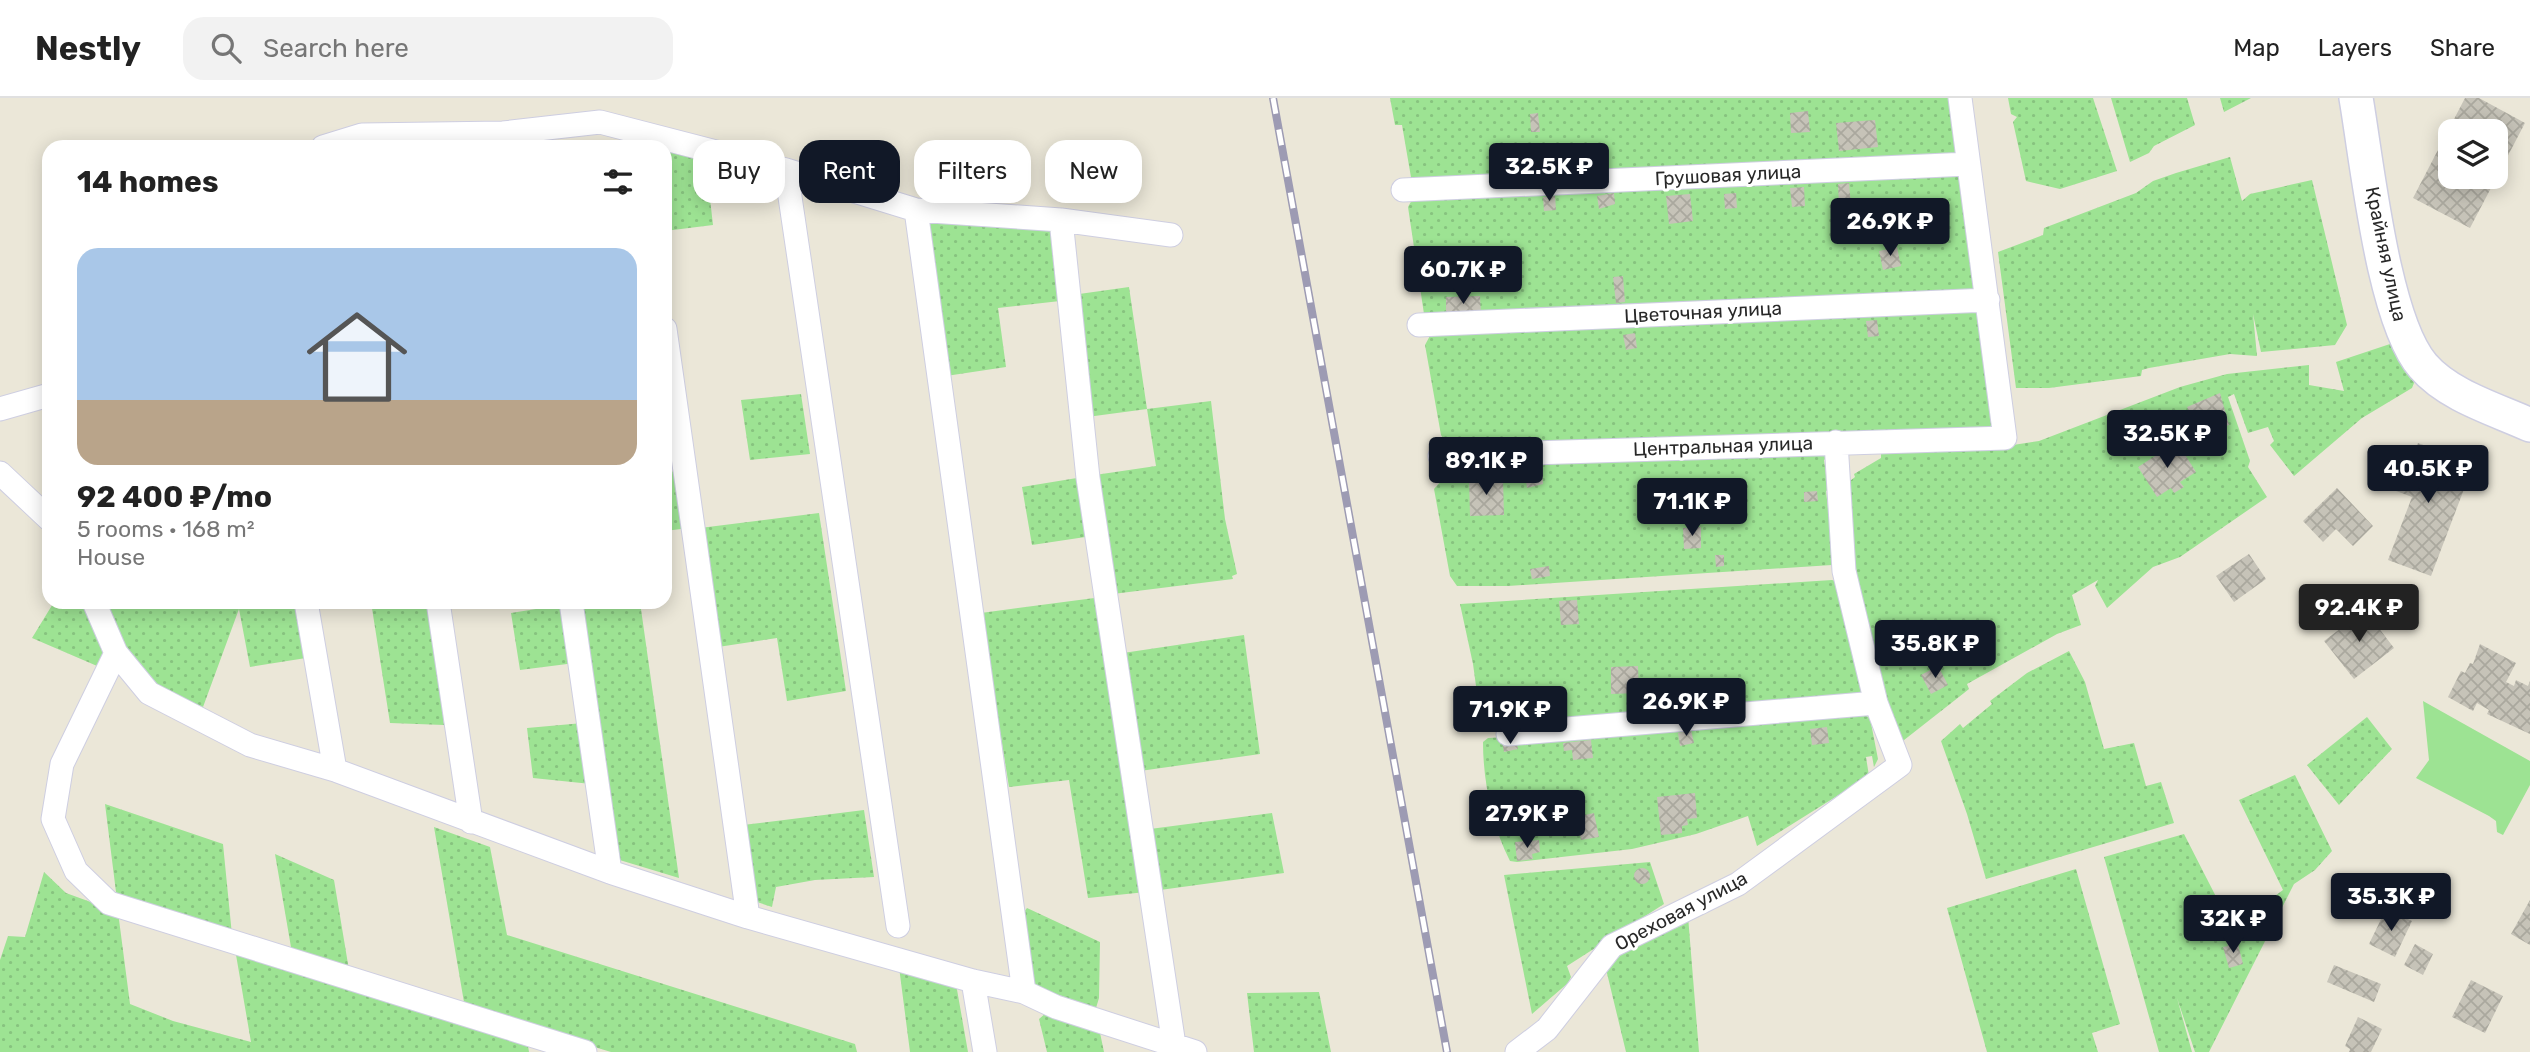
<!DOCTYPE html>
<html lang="en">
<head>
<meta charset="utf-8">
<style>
	:root { --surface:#fff; --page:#f2f2f2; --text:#222; --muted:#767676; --line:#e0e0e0; --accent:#111827 }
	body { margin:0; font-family:Rubik,sans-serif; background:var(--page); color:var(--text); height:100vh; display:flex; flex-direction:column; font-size:26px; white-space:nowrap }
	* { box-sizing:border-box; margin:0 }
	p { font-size:23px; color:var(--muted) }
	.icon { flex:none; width:38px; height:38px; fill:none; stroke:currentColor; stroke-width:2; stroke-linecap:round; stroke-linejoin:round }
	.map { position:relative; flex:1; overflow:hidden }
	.side { position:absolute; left:42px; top:42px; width:630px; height:469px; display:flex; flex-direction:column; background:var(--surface); border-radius:21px; box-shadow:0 4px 18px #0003 }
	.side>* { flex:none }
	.banner { position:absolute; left:693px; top:42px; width:665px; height:63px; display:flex; gap:14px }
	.tools { position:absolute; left:2438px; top:21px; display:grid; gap:14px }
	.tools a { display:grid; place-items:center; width:70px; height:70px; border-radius:14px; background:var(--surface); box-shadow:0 4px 18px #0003; font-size:35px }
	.price { position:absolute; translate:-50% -60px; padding:0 16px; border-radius:7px; background:var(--accent); color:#fff; font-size:23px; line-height:46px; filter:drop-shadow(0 2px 4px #0008) }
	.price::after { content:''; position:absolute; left:50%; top:42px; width:21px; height:16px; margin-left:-10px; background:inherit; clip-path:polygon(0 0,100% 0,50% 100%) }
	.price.current { background:#222; color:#fff }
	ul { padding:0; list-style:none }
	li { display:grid; align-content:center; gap:14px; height:371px; padding:0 35px }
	li span { display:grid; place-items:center; height:217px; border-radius:21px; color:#555 }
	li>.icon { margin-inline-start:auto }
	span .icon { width:126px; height:126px; fill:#fffc; stroke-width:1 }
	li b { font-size:30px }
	h2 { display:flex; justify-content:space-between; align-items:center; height:84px; padding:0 35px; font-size:30px }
	.tag { padding:0 24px; border-radius:21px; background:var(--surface); box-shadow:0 4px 18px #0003; font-size:24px; line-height:63px }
	.tag.current { background:var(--accent); color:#fff }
	header { display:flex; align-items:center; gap:42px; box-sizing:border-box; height:98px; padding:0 35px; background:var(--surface); border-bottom:2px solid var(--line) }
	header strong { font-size:33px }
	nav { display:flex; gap:38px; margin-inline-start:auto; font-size:24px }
	.search { width:490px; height:63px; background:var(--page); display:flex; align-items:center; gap:18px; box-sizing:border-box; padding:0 24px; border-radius:21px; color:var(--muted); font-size:26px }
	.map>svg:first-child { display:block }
	.grass { fill:#9de393 }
	.garden { fill:url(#garden-dots) }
	.building { fill:url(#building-cross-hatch); fill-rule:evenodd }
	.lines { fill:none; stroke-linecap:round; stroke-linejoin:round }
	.street-casing { stroke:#cecee1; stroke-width:25 }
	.secondary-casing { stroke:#cecee1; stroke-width:36 }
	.street { stroke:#fff; stroke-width:23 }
	.secondary { stroke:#fff; stroke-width:33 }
	.rail-casing { stroke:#9d9bb3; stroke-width:8 }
	.rail { stroke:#fff; stroke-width:5; stroke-dasharray:16; stroke-linecap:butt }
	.labels { text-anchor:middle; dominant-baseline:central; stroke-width:6; stroke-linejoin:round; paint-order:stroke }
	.street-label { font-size:19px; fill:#282828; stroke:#fff }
</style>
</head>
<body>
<header>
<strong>Nestly</strong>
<div class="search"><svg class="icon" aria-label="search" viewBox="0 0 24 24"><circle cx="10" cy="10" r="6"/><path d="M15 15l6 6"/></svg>Search here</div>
<nav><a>Map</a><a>Layers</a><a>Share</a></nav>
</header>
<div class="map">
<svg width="2530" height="954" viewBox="0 0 2530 954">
	<defs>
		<pattern id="garden-dots" width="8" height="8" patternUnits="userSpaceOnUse" patternTransform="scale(1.75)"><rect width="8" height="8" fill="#9de393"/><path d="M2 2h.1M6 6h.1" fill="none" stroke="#87c37f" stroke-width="1.8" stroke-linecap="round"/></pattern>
		<pattern id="building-cross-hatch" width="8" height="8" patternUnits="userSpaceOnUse" patternTransform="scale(1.75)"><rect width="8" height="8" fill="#c6c3b8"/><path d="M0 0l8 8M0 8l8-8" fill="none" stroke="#aaa89e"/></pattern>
	</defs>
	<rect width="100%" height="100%" fill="#ebe7d8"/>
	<path class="grass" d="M2423 603 2530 663V687L2503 737 2497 734 2496 723 2489 718 2416 680 2429 662Z"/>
	<path class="garden" d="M1390 0H1953L1961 60 1412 85 1402 27H1395Z
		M2008 0H2093L2117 73 2060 91 2026 83 2013 24 2017 19 2011 16Z
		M2111 0H2187L2195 27 2154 48 2149 55 2130 64Z
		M2220 0H2251L2224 14Z
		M654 44 705 57 713 127 665 133V49H649Z
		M2230 59 2242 103 2250 96 2312 82 2347 227 2335 247 2261 254 2253 216 2257 258 2230 256 2149 270 2142 272 2141 278 2049 290H2016L1998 154 2043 137 2044 130 2136 95 2153 83 2176 75Z
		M1961 74 1978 195 1424 216 1408 109 1413 100Z
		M934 121 1051 131 1060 203 998 210 1006 269 946 278 925 130Z
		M1129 189 1147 311 1211 303 1225 421 1237 476 1232 478 1233 481 1113 496 1095 377 1156 368 1147 311 1087 319 1072 197Z
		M1980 210 1993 329 1451 352 1441 337 1425 247 1432 234Z
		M2396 244 2416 280 2412 290 2362 320 2294 378 2270 347 2274 343 2268 329 2248 335 2234 296 2228 299 2250 363 2248 369 2267 399 2180 459 2153 469 2107 510 2095 488 2098 482 2072 497 2081 527 2057 536 1967 586 1969 591 1964 595 1899 646 1858 486 1846 386 1855 379 1854 376 1881 360V354L2000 349 2039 343 2180 289 2227 276 2309 267V287L2344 293 2336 264Z
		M801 296 810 356 750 362 741 302Z
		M1823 354 1827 360 1824 362 1828 392 1826 393 1834 463 1832 467 1508 488H1457L1450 478 1434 391 1442 382 1443 366Z
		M680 373 689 430 665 433V374Z
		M1083 379 1092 438 1032 447 1022 389Z
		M819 415 846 593 787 603 777 540 718 549 700 430Z
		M1832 482 1836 483 1863 595 1688 613 1487 625 1480 617 1473 566 1460 506Z
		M1102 499 1146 794 1088 800 1069 682 1009 689 981 515Z
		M54 504H298L306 560 250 569 239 511 203 609 132 583 32 540Z
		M371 504H431L444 627 390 625Z
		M597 504H640L679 780 613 760 578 506Z
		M567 506 575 565 520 572 511 515Z
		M1244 537 1260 656 1140 673 1123 555Z
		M2069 553 2085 584 2104 651 2134 645 2146 688 2161 684 2174 725 1986 781 1967 716 1941 643 1960 626 1963 630 1992 606 1990 603 2027 575Z
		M1865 617 1870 620 1878 661 1874 669 1872 658 1866 659 1869 678 1757 748 1748 718 1696 736 1632 751 1517 764 1510 763C1492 728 1483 683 1483 644L1488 640Z
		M2367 619 2392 651 2339 707 2307 667Z
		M583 625 591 686 533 680 527 630Z
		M2295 677 2332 753 2315 772 2294 786 2209 954H2195L2177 900 2192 954H2159L2104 759 2184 736 2232 830 2283 792 2239 702Z
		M105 706 223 746 232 837 117 802Z
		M864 712 874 779 815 782 776 789 772 809 757 804 743 727Z
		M1272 715 1284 775 1160 792 1150 731Z
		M434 729 490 749 507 837 855 946 857 954H611L465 910Z
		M275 756 334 782 349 872 292 855Z
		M1650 764 1664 806 1567 868 1571 879 1568 885 1532 916 1504 777Z
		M2076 771 2120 926 2092 935 2098 954H1987L1947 810Z
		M44 774 66 795 118 814 130 906 173 923 251 944 235 851 527 942 529 954H0V862L8 838 25 839Z
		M1027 810 1100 844 1099 900 1096 910 1033 888 1021 818Z
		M1688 818 1699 954H1626L1605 867 1640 842Z
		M899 869 956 886 968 954H910Z
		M1319 894 1331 954H1254L1247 895Z
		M1046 915 1099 930 1104 954H1047L1039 921Z"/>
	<path class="building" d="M2465 0H2479L2525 25 2470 130 2413 100ZM2450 33H2496V79H2450Z
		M1808 13 1810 34 1791 35 1790 15Z
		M1538 15 1540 34H1531L1530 16Z
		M1875 22 1878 49 1839 53 1836 25Z
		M1849 85 1851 107 1839 108 1838 86Z
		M1804 89 1805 108 1792 109 1790 90Z
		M1614 95 1615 106 1599 111 1597 98Z
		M1736 95 1737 110 1725 111 1724 96Z
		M1690 96 1693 123 1669 126 1666 98Z
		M1555 98 1556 112 1544 113 1543 99Z
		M1897 149 1901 168 1883 172 1879 153Z
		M1623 178 1625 204 1616 205 1613 179Z
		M1480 198 1481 216 1446 217V199Z
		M1877 222 1879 238 1868 239 1866 223Z
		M1635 235 1637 250 1626 252 1623 237Z
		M2220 295 2229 327 2198 336 2187 309Z
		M2177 344 2196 374 2180 384 2184 389 2174 395 2171 390 2157 399 2138 369Z
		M2418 345 2474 365 2431 478 2388 462 2412 399 2391 391 2406 351 2415 354Z
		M1542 373 1543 386 1527 390 1525 375Z
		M1503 380 1504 417 1470 418 1469 381Z
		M2337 390 2373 428 2353 448 2336 431 2323 444 2303 423Z
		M1817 393 1818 403 1804 404V394Z
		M1701 429V450L1684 451 1683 430Z
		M2249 456 2266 481 2234 504 2216 478Z
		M1715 457H1724V468L1716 469Z
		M1549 468 1550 478 1532 481 1530 471Z
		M1577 502 1579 526 1561 527 1559 503Z
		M2365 512 2394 550 2354 581 2324 543Z
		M2480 546 2516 565 2506 584 2514 588 2516 582 2528 588 2530 583V636L2487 616 2489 612 2477 605 2473 613 2448 599 2461 573 2465 575 2470 565 2473 566Z
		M1638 568 1639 595 1611 596V569Z
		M1938 568 1948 587 1931 596 1921 577Z
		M1827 629 1829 645 1812 647 1810 631Z
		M1691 632 1694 645 1680 648 1678 635Z
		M1516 641 1518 651 1504 654 1502 644Z
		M1591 642 1593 660 1573 662 1572 652 1564 653 1563 645Z
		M1695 695 1697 720 1687 721 1688 727 1682 728V735L1661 737 1657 699Z
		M1594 715 1599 739 1581 742 1576 719Z
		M1539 742 1540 754 1532 756 1533 761 1517 763 1515 744Z
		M1634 778a8 8 0 1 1 16 0a8 8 0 1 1-16 0Z
		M2530 802V847L2511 836Z
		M2386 811 2412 823 2395 859 2369 846Z
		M2232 842 2233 847 2238 846 2243 866 2229 870 2223 849 2228 848 2227 843Z
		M2415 846 2433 856 2423 877 2404 867Z
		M2334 867 2381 886 2374 904 2327 884Z
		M2471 882 2503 898 2485 935 2452 919Z
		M2358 919 2382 931 2371 954H2349L2350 951 2345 948Z"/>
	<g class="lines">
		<g class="street-casing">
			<path id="street" d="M323 49 362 37 503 35 600 24 786 72 916 112 1061 122 1171 137
				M786 72 898 828
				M1403 92 1968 66
				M916 112 1024 894
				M1061 122 1088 380 1174 947
				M1419 227 1988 202
				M665 231 748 819
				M0 311 49 297
				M1440 358 2005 340 1960 0
				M0 375 49 421
				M94 504 116 555 149 595 250 647 335 672 610 774 748 819 973 883 1024 894 1056 909 1195 954
				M306 504 335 672
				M438 504 471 724
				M571 504 610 774
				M116 555 62 666 53 721 76 773 109 805 585 954
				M1508 636 1876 605
				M973 883 985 954
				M1517 954 1547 931 1612 848 1738 786 1900 667 1876 605 1844 473 1836 344"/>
		</g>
		<g class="secondary-casing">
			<path id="secondary" d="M2356 0C2367 64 2383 222 2423 268 2449 298 2495 311 2530 327"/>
		</g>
		<use href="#street" class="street"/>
		<use href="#secondary" class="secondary"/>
		<g class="rail-casing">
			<path id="rail" d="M1273 0 1447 954"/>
		</g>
		<use href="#rail" class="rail"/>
	</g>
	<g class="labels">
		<g class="street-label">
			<text transform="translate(1728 77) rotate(-3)">Грушовая улица</text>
			<text transform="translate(2386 156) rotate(78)">Крайняя улица</text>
			<text transform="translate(1703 214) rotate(-3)">Цветочная улица</text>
			<text transform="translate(1723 348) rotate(-2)">Центральная улица</text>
			<text transform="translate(1681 813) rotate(-28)">Ореховая улица</text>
		</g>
	</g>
</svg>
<div class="tools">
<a><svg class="icon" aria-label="layers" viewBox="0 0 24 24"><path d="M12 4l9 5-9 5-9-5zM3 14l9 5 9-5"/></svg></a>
</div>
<b class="price" style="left:1549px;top:105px">32.5K ₽</b>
<b class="price" style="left:1890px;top:160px">26.9K ₽</b>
<b class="price" style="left:1463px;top:208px">60.7K ₽</b>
<b class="price" style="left:2167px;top:372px">32.5K ₽</b>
<b class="price" style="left:1486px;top:399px">89.1K ₽</b>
<b class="price" style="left:2428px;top:407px">40.5K ₽</b>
<b class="price" style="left:1692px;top:440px">71.1K ₽</b>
<b class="price current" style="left:2359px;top:546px">92.4K ₽</b>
<b class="price" style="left:1935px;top:582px">35.8K ₽</b>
<b class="price" style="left:1686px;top:640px">26.9K ₽</b>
<b class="price" style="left:1510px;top:648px">71.9K ₽</b>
<b class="price" style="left:1527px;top:752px">27.9K ₽</b>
<b class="price" style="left:2391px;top:835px">35.3K ₽</b>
<b class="price" style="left:2233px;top:857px">32K ₽</b>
<div class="banner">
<a class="tag">Buy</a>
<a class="tag current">Rent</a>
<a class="tag">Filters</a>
<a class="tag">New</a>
</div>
<section class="side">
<h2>14 homes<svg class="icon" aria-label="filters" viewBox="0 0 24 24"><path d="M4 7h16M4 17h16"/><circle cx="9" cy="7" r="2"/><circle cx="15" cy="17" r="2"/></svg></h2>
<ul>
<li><span style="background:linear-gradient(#a9c7e8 70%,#b9a48a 0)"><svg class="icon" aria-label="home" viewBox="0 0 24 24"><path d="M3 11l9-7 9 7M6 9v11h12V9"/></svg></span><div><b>92 400 ₽/mo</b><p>5 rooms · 168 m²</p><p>House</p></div></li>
</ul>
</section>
</div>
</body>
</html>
